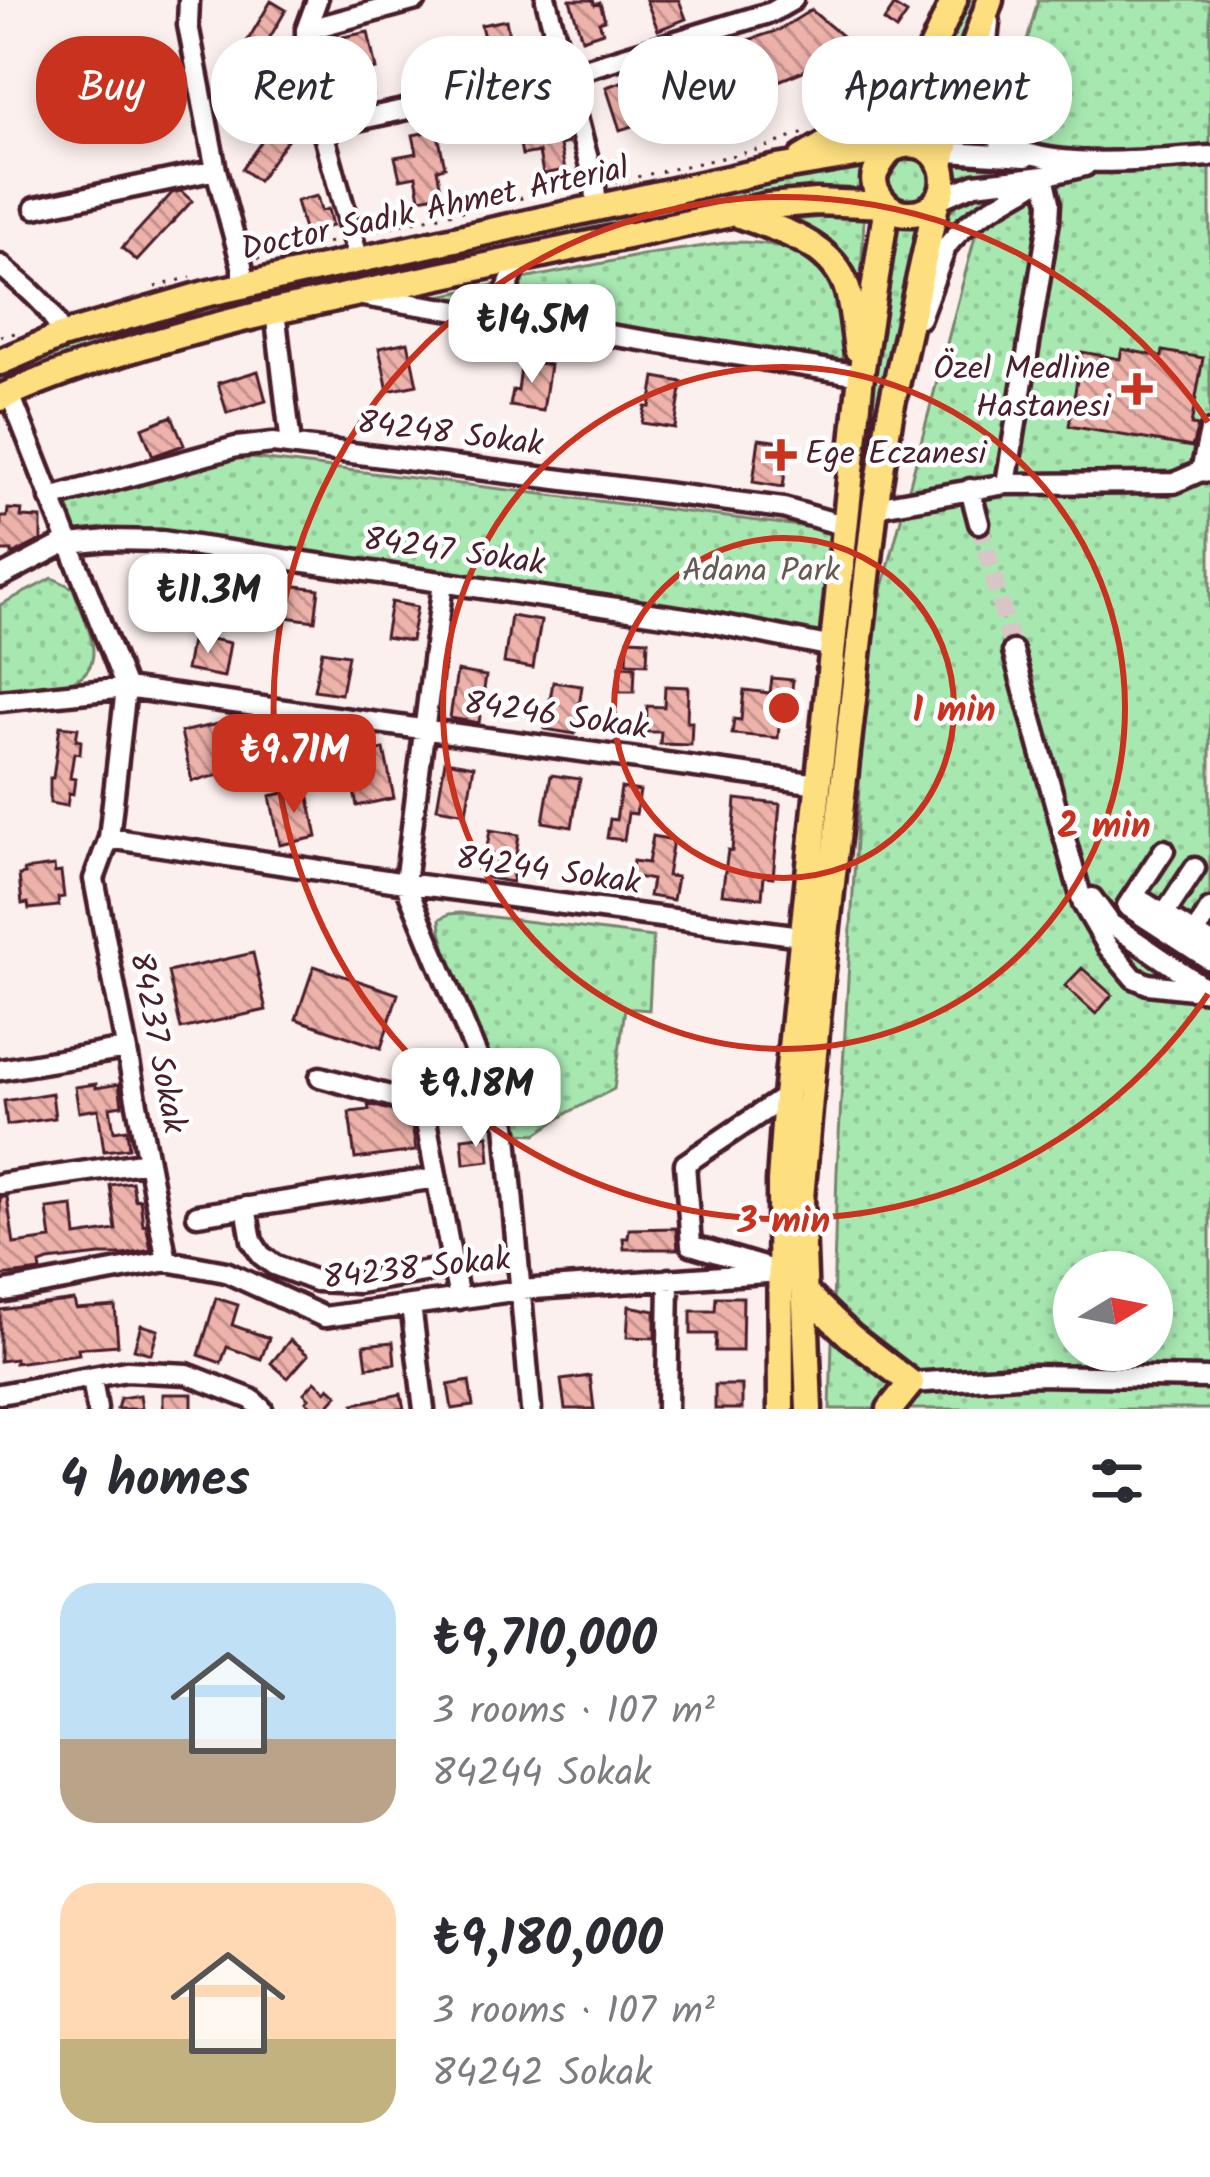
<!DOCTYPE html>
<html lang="en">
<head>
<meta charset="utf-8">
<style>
	:root { --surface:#fff; --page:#f7f7f7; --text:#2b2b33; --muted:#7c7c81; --accent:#c8321e }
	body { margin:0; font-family:Kalam,sans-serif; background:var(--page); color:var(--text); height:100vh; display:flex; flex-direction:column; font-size:45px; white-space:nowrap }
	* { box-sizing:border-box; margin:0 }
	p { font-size:39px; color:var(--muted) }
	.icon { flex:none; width:66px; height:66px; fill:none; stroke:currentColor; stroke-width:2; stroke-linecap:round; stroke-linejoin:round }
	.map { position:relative; height:1409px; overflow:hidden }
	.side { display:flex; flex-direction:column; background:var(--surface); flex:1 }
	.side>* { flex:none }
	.banner { position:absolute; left:36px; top:36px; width:1140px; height:108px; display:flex; gap:24px }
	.needle { width:78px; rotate:80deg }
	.tools { position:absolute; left:1053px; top:1251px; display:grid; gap:24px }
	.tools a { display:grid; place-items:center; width:120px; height:120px; border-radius:50%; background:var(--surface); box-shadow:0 6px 18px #0003; font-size:60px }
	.price { position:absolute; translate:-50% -102px; padding:0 27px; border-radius:24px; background:#fff; color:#222; font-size:39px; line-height:78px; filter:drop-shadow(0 3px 6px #0008) }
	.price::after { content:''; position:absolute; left:50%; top:72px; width:36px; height:27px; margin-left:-18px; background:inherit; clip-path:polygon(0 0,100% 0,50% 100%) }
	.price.active { background:var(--accent); color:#fff }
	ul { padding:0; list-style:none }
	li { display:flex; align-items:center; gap:36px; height:300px; padding:0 60px }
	li span { display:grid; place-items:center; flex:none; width:336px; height:240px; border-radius:36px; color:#555 }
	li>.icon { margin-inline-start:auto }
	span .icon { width:144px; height:144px; fill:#fffc; stroke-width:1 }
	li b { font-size:51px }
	h2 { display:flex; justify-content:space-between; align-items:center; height:144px; padding:0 60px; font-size:51px }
	.tag { padding:0 42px; border-radius:48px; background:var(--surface); box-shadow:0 6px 18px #0003; font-size:42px; line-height:108px }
	.tag.active { background:var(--accent); color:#fff }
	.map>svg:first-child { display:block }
	.grass { fill:url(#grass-dots); stroke:#78846e; stroke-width:3; fill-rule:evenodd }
	.building { fill:url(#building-back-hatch); stroke:#4a1f2b; stroke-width:3 }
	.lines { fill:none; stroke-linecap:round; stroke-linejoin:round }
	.minor-tunnel { stroke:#d8c6c7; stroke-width:18; stroke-dasharray:18 9; stroke-linecap:butt }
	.minor-casing { stroke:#4a1f2b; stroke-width:27 }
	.major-casing { stroke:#4a1f2b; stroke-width:33 }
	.path { stroke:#4a1f2b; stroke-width:3; stroke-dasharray:3 9; stroke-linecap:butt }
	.minor { stroke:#fff; stroke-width:18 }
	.major { stroke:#fedf80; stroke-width:24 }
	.ring { fill:none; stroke:#c8321e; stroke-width:6 }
	.poi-dot { fill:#c8321e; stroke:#fff; stroke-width:4.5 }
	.labels { text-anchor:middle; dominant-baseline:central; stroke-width:9; stroke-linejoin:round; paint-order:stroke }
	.street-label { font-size:33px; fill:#4a1f2b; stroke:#fff }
	.poi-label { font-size:33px; fill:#4a1f2b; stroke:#fff; text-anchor:end }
	.park-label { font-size:33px; fill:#665b53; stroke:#fff }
	.centre { fill:#c8321e; stroke:#fff; stroke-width:6 }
	.ring-label { font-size:36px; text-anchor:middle; font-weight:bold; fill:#c8321e; stroke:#fff; stroke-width:9; stroke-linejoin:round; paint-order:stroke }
</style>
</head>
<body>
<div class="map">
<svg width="1210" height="1409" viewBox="0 0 1210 1409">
	<defs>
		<pattern id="grass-dots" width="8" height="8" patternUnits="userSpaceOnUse" patternTransform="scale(3)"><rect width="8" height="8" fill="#a7e8b1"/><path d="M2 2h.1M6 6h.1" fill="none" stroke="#91c798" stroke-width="1.8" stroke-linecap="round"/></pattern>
		<pattern id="building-back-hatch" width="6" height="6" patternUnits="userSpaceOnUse" patternTransform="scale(3)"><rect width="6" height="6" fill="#edb2aa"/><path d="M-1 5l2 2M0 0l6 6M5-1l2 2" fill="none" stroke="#c2908b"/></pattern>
	</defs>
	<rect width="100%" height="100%" fill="#fbf0ee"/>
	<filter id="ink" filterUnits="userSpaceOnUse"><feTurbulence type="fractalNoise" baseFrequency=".00833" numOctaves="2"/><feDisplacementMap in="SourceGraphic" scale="24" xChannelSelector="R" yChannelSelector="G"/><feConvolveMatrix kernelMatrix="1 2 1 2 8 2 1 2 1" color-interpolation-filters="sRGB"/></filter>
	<g filter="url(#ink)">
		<path class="grass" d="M966 0H976L937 135 907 129Z
			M1038 0H1210V1409H830L837 1171 867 648 983 206 931 271 941 232 951 210 992 174 953 183 957 163 994 164 999 150 961 143 981 63 999 145ZM1074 1272H1152V1350H1074Z
			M889 179a21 21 0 1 1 42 0a21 21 0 1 1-42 0Z
			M865 162 868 193 834 188 775 194 272 299 180 322 75 355 0 383V375L73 347 178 314 774 182 834 174Z
			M834 216 864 219 860 300 784 221Z
			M890 223 917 225 880 399 860 553 792 1263 796 1409H790V1181L815 898Z
			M732 242C769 242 800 245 826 274 832 281 839 289 841 297 847 318 843 342 842 363L414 301 643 255Z
			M243 457 831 530 821 633 434 569 163 538 72 543 53 502Z
			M53 578 73 588C79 605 88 624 92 642 102 694 35 688 0 691V605Z
			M460 913 653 937 649 1010 625 1008 614 1089 569 1112 536 1134 521 1133 454 978 441 932 440 919 449 914Z"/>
		<path class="building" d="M570 0H593L595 5 600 3 605 20 599 22 603 32 582 39Z
			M646 0H679L686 19 658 30Z
			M271 1 286 10 243 83 228 74Z
			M894 6 907 14 896 30 884 21Z
			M811 10 848 41 818 65 781 80 620 130 606 87 779 30Z
			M506 20 513 58 505 59 508 73 486 78 484 66 468 69 463 48 485 43 481 25Z
			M368 32 376 69 367 71 372 96 351 100 346 78 330 81 325 59 347 55 343 37Z
			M289 103 304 116 258 181 242 169Z
			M560 106 568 143 560 145 565 170 543 174 539 152 522 155 518 133 540 129 536 111Z
			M437 130 445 167 437 169 442 194 420 198 416 176 400 179 395 157 417 153 413 135Z
			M181 191 192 201 137 261 122 248 172 193Z
			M317 196 321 211 328 209 332 226 305 233 296 201Z
			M408 342 417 385 388 391 379 348Z
			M1122 349 1162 357 1163 351 1203 358 1191 425 1198 426 1192 447 1069 426 1082 352 1120 359Z
			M522 360 550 365 543 411 510 406 513 390 518 391Z
			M258 371 266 401 227 413 218 383Z
			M655 377 682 382 675 428 642 423 645 407H650Z
			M172 416 184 445 153 456 142 428Z
			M759 439 789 443 783 487 753 482Z
			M8 509 22 510 21 517 41 518V540L12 555V551H0L1 517H7Z
			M155 564 215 572 211 605 151 596Z
			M260 581 319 589 315 621 255 613Z
			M391 602 417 607 411 641 385 637Z
			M511 616 541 621 533 668 504 663Z
			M192 635 230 643 224 677 186 670Z
			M628 639 648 640 647 664 627 663Z
			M322 651 348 655 341 694 314 690Z
			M620 666 635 667 634 692H619Z
			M457 671 486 676 479 723 450 718Z
			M772 678 793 680 789 717 780 716 778 738 732 734 734 719 741 720 744 690 770 693Z
			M553 682 582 686 575 734 545 729Z
			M665 686 688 687 687 722H692L691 745 660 744 661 732H646L647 706 664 707Z
			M218 724 229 773 192 781 181 732Z
			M60 726 78 728 76 740 81 741 80 754 74 753 70 778 75 779 73 794 69 793 67 806 50 803V778H53Z
			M384 749 394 798 357 806 347 757Z
			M445 761 474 766 466 813 437 808Z
			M551 775 580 779 572 827 543 822Z
			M307 788 317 837 280 845 270 796Z
			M621 788 640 791 636 814 628 813 624 840 607 838 610 819 616 820Z
			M736 799 780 804 773 877 764 876 762 898 722 894 728 850 732 851Z
			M490 830 519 835 512 882 482 877Z
			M653 836 673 840 667 876 677 877 673 900 649 896 652 880 631 876 633 861 648 863Z
			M54 866 55 873 61 872 64 897 58 898 59 906 29 909 28 903 22 904 19 875 25 874 24 870Z
			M253 953 266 1010 181 1029 168 972Z
			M314 966 398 994 381 1048 296 1019Z
			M1082 968 1112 995 1096 1014 1065 986Z
			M96 1084V1088L119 1084 122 1105 110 1107 114 1131 127 1129 129 1148 104 1151 98 1109 79 1112 75 1087Z
			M52 1093 55 1118 7 1125 4 1101Z
			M368 1104 411 1116 416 1151 355 1159 349 1112 369 1110Z
			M488 1135 490 1161 464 1164 462 1138Z
			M132 1182 135 1200 140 1199 143 1225 146 1224 151 1250 123 1255H100L48 1261 40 1264 41 1271 0 1276V1197H7L14 1244 51 1239 47 1209 73 1206 76 1236 116 1230 110 1185Z
			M676 1228 678 1249H624L623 1238H628L629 1229Z
			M716 1297H743L742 1351H715L716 1334H691V1311H715Z
			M216 1298 238 1305 232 1325 269 1338 261 1359 227 1347 221 1363 199 1355Z
			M74 1300 76 1309 115 1306 118 1345 78 1348 79 1354 15 1363V1359L0 1361V1310Z
			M629 1306 655 1311V1338L627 1337Z
			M141 1325 158 1330 151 1354 134 1349Z
			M290 1340 308 1355 288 1378 271 1363Z
			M393 1342 395 1364 367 1367 364 1345Z
			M590 1376 594 1409H565L561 1380Z
			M315 1381 326 1391 329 1387 338 1395 325 1409H314L306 1401 309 1398 304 1393Z
			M469 1381 473 1406 452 1409 448 1385Z
			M715 1385H742V1409H715Z
			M163 1394H192V1409H163Z
			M401 1394 404 1409H355L354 1404Z
			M140 1395 142 1409H117L120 1398Z"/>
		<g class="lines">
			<path class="minor-tunnel" d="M979 523 1013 651"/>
			<g class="minor-casing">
				<path id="minor" d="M189 0 188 25 216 170 242 266V286
					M317 0 306 30V71L359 261
					M546 0 595 186 597 209
					M989 22C987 46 977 114 992 133 1030 176 1157 159 1210 156
					M306 30 416 0
					M320 128 565 75 772 12 793 0
					M934 151 1026 157
					M937 200 975 184 1044 176 1085 166
					M35 208 216 170
					M0 265C23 286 53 305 61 336
					M363 296 861 375
					M275 311 291 445
					M920 318 946 247C972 212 1011 201 1044 176L1050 202 1049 221 1006 484
					M495 319 519 259
					M10 394 126 688 109 838 405 883 801 936
					M1201 471 1210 431
					M970 489 979 523
					M50 498 236 447 273 443 783 508 846 526
					M875 507 1006 484 1174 483 1201 471 1210 472
					M0 577 61 545 108 540 162 541 698 620 833 647
					M443 582 405 883 506 1125 531 1409
					M1013 651 1083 904 1108 947 1134 978 1148 984 1210 991
					M0 701 126 688 818 784
					M109 838 94 879 167 1261
					M1164 850 1127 906 1210 960
					M1134 896 1210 943
					M1092 898 1111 924 1205 988
					M1164 915 1195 868
					M1195 934 1210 909
					M0 1070 126 1049
					M320 1077 423 1105 459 1299
					M0 1184 148 1162
					M246 1207 252 1241 261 1255 274 1265 316 1281 358 1283 453 1267
					M197 1215 436 1178
					M770 1269 691 1245 685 1164 786 1096
					M0 1292 167 1261 226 1272 324 1317 520 1290 780 1272
					M411 1305 424 1409
					M92 1378 97 1409
					M911 1383 1033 1375 1210 1378
					M0 1394 126 1371 187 1374 251 1399 262 1409
					M667 1409 669 1279"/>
			</g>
			<g class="major-casing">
				<path id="major" d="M802 158 841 135 918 72
					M941 165 966 69 990 0
					M737 214C779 230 835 243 848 292 853 311 854 330 857 349
					M0 362 61 336 205 294 777 168 892 149C951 124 964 215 908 213 899 213 890 209 884 202 862 176 882 165 893 145 896 140 897 134 899 128 913 84 936 42 954 0
					M0 398C83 360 186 332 275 311L768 206 816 202 887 205
					M805 1293 850 1336 911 1383 890 1409
					M781 1409 780 1182 786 1096 861 375 887 205
					M809 1409 801 1198 820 988 875 507 891 408 937 200"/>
			</g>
			<path class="path" d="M614 182 757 150 807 132
				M367 232 563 189 581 188
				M257 259 335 241
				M155 287 191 277
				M0 336 16 333"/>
			<use href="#minor" class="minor"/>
			<use href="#major" class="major"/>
		</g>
	</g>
	<g class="ring">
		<circle cx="784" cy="708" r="170"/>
		<circle cx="784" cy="708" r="341"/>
		<path d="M1208 994A511 511 0 1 1 1208 422"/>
	</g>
	<g class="poi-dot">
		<path d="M1131 371h12v12h12v12h-12v12h-12v-12h-12v-12h12z"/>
		<path d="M775 437h12v12h12v12h-12v12h-12v-12h-12v-12h12z"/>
	</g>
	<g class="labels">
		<g class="street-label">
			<text transform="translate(435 210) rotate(-12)">Doctor Sadık Ahmet Arterial</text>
			<text transform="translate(450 435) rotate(7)">84248 Sokak</text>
			<text transform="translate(454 553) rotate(8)">84247 Sokak</text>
			<text transform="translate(556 717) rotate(8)">84246 Sokak</text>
			<text transform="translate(548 872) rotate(8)">84244 Sokak</text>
			<text transform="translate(156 1043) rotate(79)">84237 Sokak</text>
			<text transform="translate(417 1270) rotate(-6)">84238 Sokak</text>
		</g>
		<g class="poi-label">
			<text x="1110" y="370">Özel Medline<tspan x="1110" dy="38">Hastanesi</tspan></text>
			<text x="805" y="455" text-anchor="start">Ege Eczanesi</text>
		</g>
		<g class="park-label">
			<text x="761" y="572">Adana Park</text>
		</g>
	</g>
	<circle cx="784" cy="708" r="18" class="centre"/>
	<g class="ring-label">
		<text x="954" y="721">1 min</text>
		<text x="1104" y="837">2 min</text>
		<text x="784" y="1232">3 min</text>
	</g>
</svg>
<div class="tools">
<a><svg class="needle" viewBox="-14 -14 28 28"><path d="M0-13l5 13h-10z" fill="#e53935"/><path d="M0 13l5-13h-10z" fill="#7c7c81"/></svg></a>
</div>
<b class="price" style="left:532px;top:386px">₺14.5M</b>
<b class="price" style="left:208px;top:656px">₺11.3M</b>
<b class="price active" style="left:294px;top:816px">₺9.71M</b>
<b class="price" style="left:476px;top:1150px">₺9.18M</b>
<div class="banner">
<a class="tag active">Buy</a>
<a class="tag">Rent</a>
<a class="tag">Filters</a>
<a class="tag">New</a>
<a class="tag">Apartment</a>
</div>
</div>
<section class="side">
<h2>4 homes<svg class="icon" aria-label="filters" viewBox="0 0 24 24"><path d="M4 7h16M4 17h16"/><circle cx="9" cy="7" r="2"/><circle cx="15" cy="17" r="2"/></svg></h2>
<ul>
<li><span style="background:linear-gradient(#bfe0f5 65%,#b9a48a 0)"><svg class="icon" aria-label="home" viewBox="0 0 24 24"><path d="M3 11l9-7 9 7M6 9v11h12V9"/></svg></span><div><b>₺9,710,000</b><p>3 rooms · 107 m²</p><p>84244 Sokak</p></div></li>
<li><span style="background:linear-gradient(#ffd9b3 65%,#c2b280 0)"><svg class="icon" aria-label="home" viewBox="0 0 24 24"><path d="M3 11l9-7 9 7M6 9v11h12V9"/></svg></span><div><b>₺9,180,000</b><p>3 rooms · 107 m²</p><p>84242 Sokak</p></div></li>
</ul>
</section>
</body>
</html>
